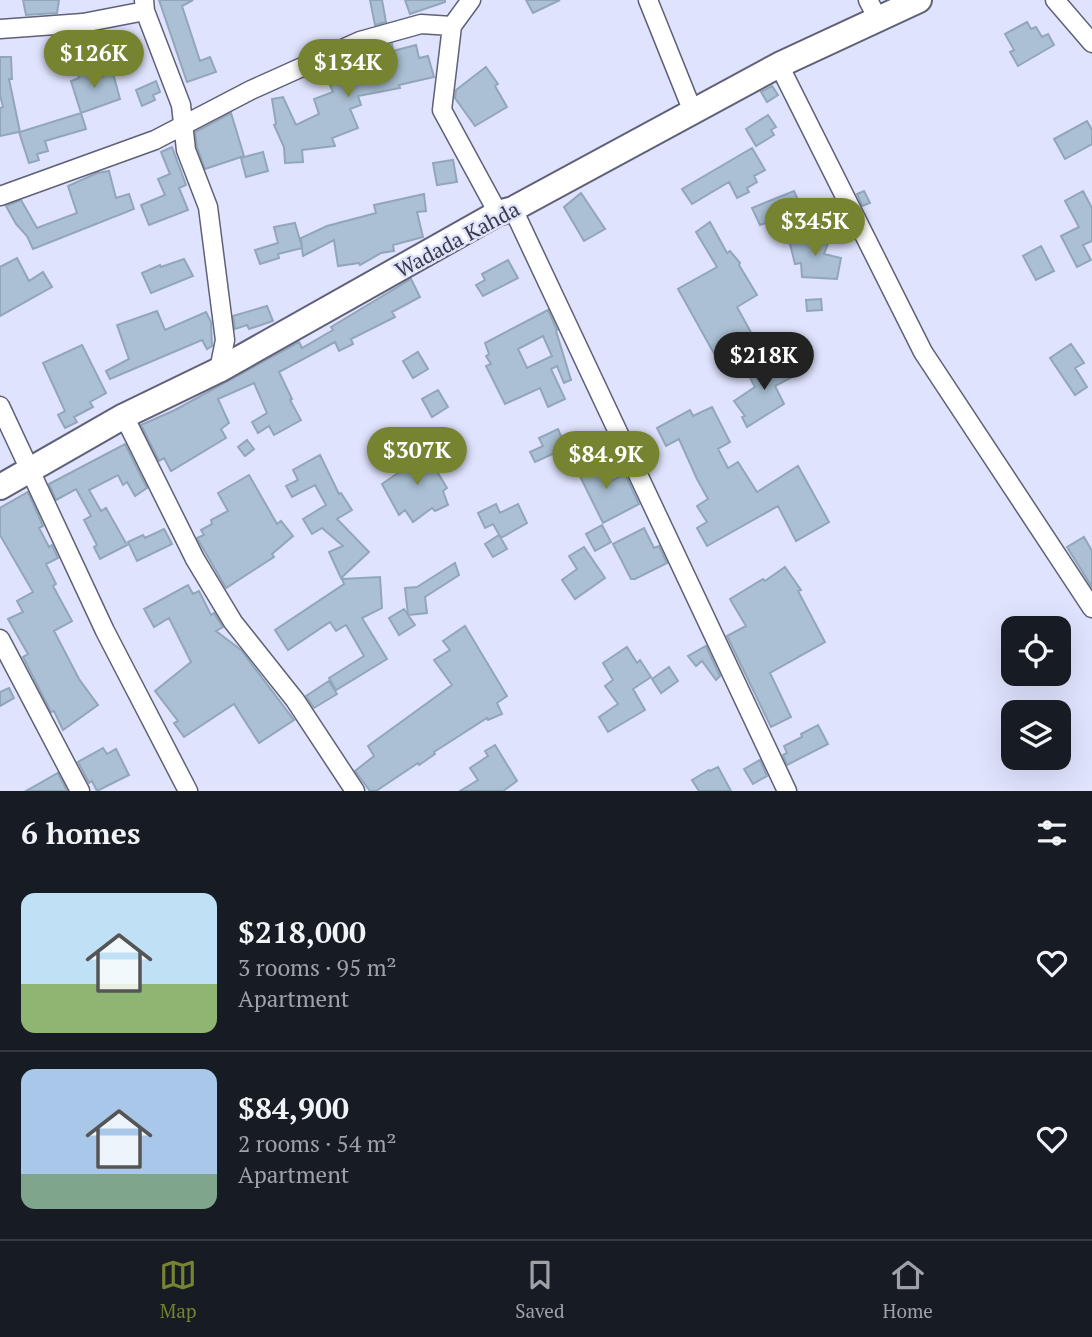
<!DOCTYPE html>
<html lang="en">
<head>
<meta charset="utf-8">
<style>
	:root { --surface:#171b24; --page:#20242c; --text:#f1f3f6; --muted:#9ea1a6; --line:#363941; --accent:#768331 }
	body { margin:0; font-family:"PT Serif",serif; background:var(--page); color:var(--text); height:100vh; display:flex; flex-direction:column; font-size:26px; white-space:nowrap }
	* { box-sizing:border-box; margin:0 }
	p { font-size:23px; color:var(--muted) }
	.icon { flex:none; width:38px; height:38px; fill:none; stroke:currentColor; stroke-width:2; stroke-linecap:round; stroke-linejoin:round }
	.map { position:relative; height:791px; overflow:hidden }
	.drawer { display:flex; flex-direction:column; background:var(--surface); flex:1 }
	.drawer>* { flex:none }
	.controls { position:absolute; left:1001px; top:616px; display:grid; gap:14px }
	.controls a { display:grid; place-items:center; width:70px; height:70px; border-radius:14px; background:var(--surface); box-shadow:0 7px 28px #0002; font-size:35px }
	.price { position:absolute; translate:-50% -60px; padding:0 16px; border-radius:24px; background:var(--accent); color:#fff; font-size:23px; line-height:46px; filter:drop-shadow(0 2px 4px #0008) }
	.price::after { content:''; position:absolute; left:50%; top:42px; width:21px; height:16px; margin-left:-10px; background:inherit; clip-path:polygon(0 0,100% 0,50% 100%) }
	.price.current { background:#222; color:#fff }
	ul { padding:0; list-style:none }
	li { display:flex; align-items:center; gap:21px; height:175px; padding:0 21px }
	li+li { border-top:2px solid var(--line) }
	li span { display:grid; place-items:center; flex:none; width:196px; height:140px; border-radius:14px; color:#555 }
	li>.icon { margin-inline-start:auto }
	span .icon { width:84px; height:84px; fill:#fffc; stroke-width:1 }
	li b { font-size:30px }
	h2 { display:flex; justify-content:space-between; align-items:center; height:84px; padding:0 21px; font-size:30px }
	.dock { display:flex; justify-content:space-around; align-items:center; height:98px; border-top:2px solid var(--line); background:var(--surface); font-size:19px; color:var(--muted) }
	.dock a { display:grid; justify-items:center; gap:4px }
	.dock .current { color:var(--accent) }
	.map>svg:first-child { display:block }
	.building { fill:#abc0d4; stroke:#92a6ba; stroke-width:2; fill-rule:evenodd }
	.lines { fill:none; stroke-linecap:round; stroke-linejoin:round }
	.street-casing { stroke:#5f6178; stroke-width:21 }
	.secondary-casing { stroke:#5f6178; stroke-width:28 }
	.street { stroke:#fff; stroke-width:18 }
	.secondary { stroke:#fff; stroke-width:24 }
	.labels { text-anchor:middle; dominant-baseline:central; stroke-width:5; stroke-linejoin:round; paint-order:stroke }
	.street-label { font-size:21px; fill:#3a3b46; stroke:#dfe3fd }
</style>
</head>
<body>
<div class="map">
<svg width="1092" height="791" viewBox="0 0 1092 791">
	<rect width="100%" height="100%" fill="#dfe3fd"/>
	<path class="building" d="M23 0H59L57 13 26 15Z
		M159 0H193L182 6 200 61 210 57 216 72 187 82Z
		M370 0H382L386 22 375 25Z
		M405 0H445V2L410 14Z
		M526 0H560L533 13Z
		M1027 22 1031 29 1036 27 1042 37 1048 34 1054 45 1018 66 1010 52 1014 50 1005 34Z
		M392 44 393 51 416 45 419 58 428 56 434 77 399 85 400 88 358 96 361 105 350 109 358 128 332 138 335 146 302 150 303 162 285 163 284 147 274 125 276 124 272 99 283 97 296 125 319 114 314 99 333 92 330 85 342 81 337 65 380 54 379 47Z
		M0 57H11L12 79H9L20 132 81 113 86 129 45 141 48 151 37 154 39 160 29 163 19 132 0 136V108L3 107 0 95Z
		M88 65 93 79 113 73 120 99 81 113 71 81 79 78 76 68Z
		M486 67 498 84 495 86 507 107 475 126 455 98 456 90Z
		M156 81 160 92 153 95 155 100 142 106 136 90Z
		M772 86 778 95 767 102 761 92Z
		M231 113 244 156 205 169 197 147 195 132Z
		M768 115 776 127 771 130 774 135 756 146 746 129Z
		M1087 121 1092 130V144L1065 159 1054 139Z
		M172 147 186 185 179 188 188 210 149 225 141 205 165 195 158 179 170 174 161 152Z
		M752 148 765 170 754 176 757 182 747 188 749 192 737 198 729 182 692 204 682 189Z
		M263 152 268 171 246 177 241 158Z
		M453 160 457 182 437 185 433 163Z
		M109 171 116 198 129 194 134 209 33 249 27 236 16 224 6 206 21 200 37 228 77 213 68 186 97 173Z
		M794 191 801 207 797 209 798 212 760 225 752 208Z
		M864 191 870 203 862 206 857 194Z
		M1083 191 1092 208V241L1083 245 1091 260 1077 267 1061 236 1079 227 1065 201Z
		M581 193 605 229 584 241 564 207Z
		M424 194 426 211 417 212 423 237 393 245 394 251 381 253 360 265 359 263 338 266 334 240 303 256 302 248 278 254 279 258 260 264 255 250 278 243 274 227 295 223 302 247 301 238 327 226 376 213 374 205Z
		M710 222 727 253 730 251 740 263 739 265 757 295 737 307 759 347 721 366 678 289 717 267 696 232Z
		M815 233 830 238 824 254 841 258 837 279 802 277 801 263 795 264 789 240 813 237Z
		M1041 246 1054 271 1036 280 1023 256Z
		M17 258 29 281 43 272 52 287 0 316V267Z
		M184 259 193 276 151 293 142 273 160 265 161 267Z
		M508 260 518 278 483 296 476 285 485 280 482 274Z
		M411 279 420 297 392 312 395 317 351 339 353 344 339 351 335 342 279 372 292 399 290 400 301 420 274 435 269 426 258 433 252 422 267 413 254 383 218 399 229 423 221 429 226 438 171 471 164 458 159 461 141 425 175 410 299 342 302 348 333 330 331 327Z
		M821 299 822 310 807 311 806 300Z
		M267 306 273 321 249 329 247 325 235 329 233 316Z
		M548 310 557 330 556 331 571 380 564 383 557 366 551 369 565 399 548 407 540 388 505 404 486 366 491 364 486 356 489 354 485 343ZM543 336 552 356 527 368 518 349Z
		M157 311 165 330 206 312 211 322 212 346 207 349 202 340 110 379 106 371 129 359 117 325Z
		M1071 344 1084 363 1075 368 1087 387 1075 395 1050 358Z
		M82 345 106 393 90 402 93 407 74 417 77 422 65 428 58 415 65 411 43 363Z
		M418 352 428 369 413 378 403 361Z
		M783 357 794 376 775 386 784 404 747 427 742 417 745 416 734 401 755 387 749 376Z
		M438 390 448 407 432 417 422 399Z
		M712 407 730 442 718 449 728 468 738 462 757 492 798 466 829 522 796 541 778 506 707 546 697 528 707 522 697 506 708 499 697 479 679 439 666 446 657 428 690 410 693 416Z
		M558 429 566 448 535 462 530 452 543 446 539 438Z
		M247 440 254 449 245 456 238 447Z
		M125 444 147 488 135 496 127 482 123 485 118 475 89 490 101 511 106 508 127 545 100 559 94 547 97 545 84 520 91 516 76 489 56 500 49 484Z
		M423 448 447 488 443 491 448 505 435 511 432 508 413 522 405 510 399 515 382 484 408 466 404 459Z
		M320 455 339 494 341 493 352 510 337 519 369 552 341 578 329 552 343 546 322 528 312 534 303 519 326 505 315 485 292 497 286 486 298 480 293 470Z
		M591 456 605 484 625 474 639 504 603 523 574 464Z
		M249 475 277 524 281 521 293 536 272 554 274 557 226 588 197 538 204 535 201 530 212 524 211 520 228 511 218 493Z
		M28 492 43 526 39 528 49 547 52 545 58 558 46 564 56 584 53 586 72 621 54 631 79 679 98 705 63 730 54 711 51 712 23 657 28 654 8 619 23 612 17 601 33 592 0 535V508Z
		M496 504 500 513 518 504 527 523 501 538 493 524 485 528 478 513Z
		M602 525 611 542 595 551 586 534Z
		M644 528 654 548 659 546 667 563 635 579H631L613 544Z
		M164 529 172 544 137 561 128 542 143 535 145 538Z
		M499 535 507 549 493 557 485 544Z
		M1084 537 1092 551V587L1067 547Z
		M584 547 605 578 575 599 562 580 577 569 569 556Z
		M455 563 459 575 425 597 427 613 408 615 415 625 399 635 389 618 404 609 408 615 405 588 417 587Z
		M785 567 801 590 798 591 825 642 770 673 791 717 771 727 727 636 746 626 730 599 763 579 765 581Z
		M380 577 382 608 362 618 387 659 336 690 329 678 364 656 346 625 336 631 330 622 288 650 275 630 344 584 342 579Z
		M188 585 193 594 199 591 211 615 214 613 223 627 216 631 241 650 294 720 259 743 234 704 184 737 174 723 178 721 155 691 191 662 169 618 154 627 144 609Z
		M465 626 507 696 497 703 502 714 488 720 487 718 434 752 435 754 419 765 418 763 376 791H370L355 771 374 756 368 746 452 685 434 660 450 650 443 641Z
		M706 646 720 676 716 680 702 661 696 666 688 656Z
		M627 647 637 663 640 660 651 677 633 689 645 710 608 732 599 717 618 704 605 686 613 680 603 663Z
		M669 667 678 681 661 693 652 679Z
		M329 681 337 694 314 708 306 696Z
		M9 688 14 698 0 706V692Z
		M818 725 828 744 787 765 783 755 787 753 784 746 802 737 801 734Z
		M495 745 517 781 503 791H460L478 780 470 768 488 756 485 751Z
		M103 748 107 754 116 749 129 775 97 791 92 781 89 783 78 762Z
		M760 760 767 776 753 784 744 769Z
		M718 767 731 791H699L692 780 709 770 710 771Z
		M58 773 67 791H26Z"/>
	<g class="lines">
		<g class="street-casing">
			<path id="street" d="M144 0 145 11 181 105 186 150 208 207 225 340 219 370
				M471 0 452 26 442 110 498 213
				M648 0 693 112
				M868 0 878 19
				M1055 0 1092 43
				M0 29 83 23 145 11
				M779 65 923 352 1092 608
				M0 196 155 140 251 90 360 41 421 24 452 26
				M513 209 787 791
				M0 406 105 631 188 791
				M124 416 195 559 233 622 295 700 355 791
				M0 639 80 791"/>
		</g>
		<g class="secondary-casing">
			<path id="secondary" d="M0 487 124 416 219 370 498 213 513 209 779 65 919 0"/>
		</g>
		<use href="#street" class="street"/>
		<use href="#secondary" class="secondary"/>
	</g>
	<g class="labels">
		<g class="street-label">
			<text transform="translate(457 239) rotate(-28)">Wadada Kahda</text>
		</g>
	</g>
</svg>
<div class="controls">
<a><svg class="icon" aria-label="locate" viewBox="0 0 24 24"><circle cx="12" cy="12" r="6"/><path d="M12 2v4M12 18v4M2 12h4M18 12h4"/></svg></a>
<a><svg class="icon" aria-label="layers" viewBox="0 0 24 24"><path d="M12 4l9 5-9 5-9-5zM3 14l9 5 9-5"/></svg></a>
</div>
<b class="price" style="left:94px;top:90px">$126K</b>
<b class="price" style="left:348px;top:99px">$134K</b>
<b class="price" style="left:815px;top:258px">$345K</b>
<b class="price current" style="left:764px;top:392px">$218K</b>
<b class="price" style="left:417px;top:487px">$307K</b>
<b class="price" style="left:606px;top:491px">$84.9K</b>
</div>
<section class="drawer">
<h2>6 homes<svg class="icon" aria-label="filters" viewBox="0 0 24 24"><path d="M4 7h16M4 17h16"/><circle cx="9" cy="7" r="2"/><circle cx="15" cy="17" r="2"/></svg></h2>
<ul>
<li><span style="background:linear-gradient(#bfe0f5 65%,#8fb573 0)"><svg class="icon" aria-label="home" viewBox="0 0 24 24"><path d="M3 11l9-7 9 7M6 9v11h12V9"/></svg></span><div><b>$218,000</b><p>3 rooms · 95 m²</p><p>Apartment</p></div><svg class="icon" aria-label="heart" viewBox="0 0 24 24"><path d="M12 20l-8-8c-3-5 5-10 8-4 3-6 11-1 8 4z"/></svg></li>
<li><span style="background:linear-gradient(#a9c7e8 75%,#7fa58c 0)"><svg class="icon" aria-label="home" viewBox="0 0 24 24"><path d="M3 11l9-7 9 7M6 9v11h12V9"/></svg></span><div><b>$84,900</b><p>2 rooms · 54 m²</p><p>Apartment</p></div><svg class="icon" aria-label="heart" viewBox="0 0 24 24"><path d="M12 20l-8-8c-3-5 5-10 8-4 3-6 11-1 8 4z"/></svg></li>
</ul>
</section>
<nav class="dock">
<a class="current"><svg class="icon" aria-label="map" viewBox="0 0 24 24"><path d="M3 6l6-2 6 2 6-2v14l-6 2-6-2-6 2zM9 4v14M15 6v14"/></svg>Map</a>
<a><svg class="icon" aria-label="saved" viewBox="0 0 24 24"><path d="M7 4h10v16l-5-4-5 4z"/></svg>Saved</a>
<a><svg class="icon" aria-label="home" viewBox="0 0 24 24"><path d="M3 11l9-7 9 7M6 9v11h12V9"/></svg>Home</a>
</nav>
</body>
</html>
